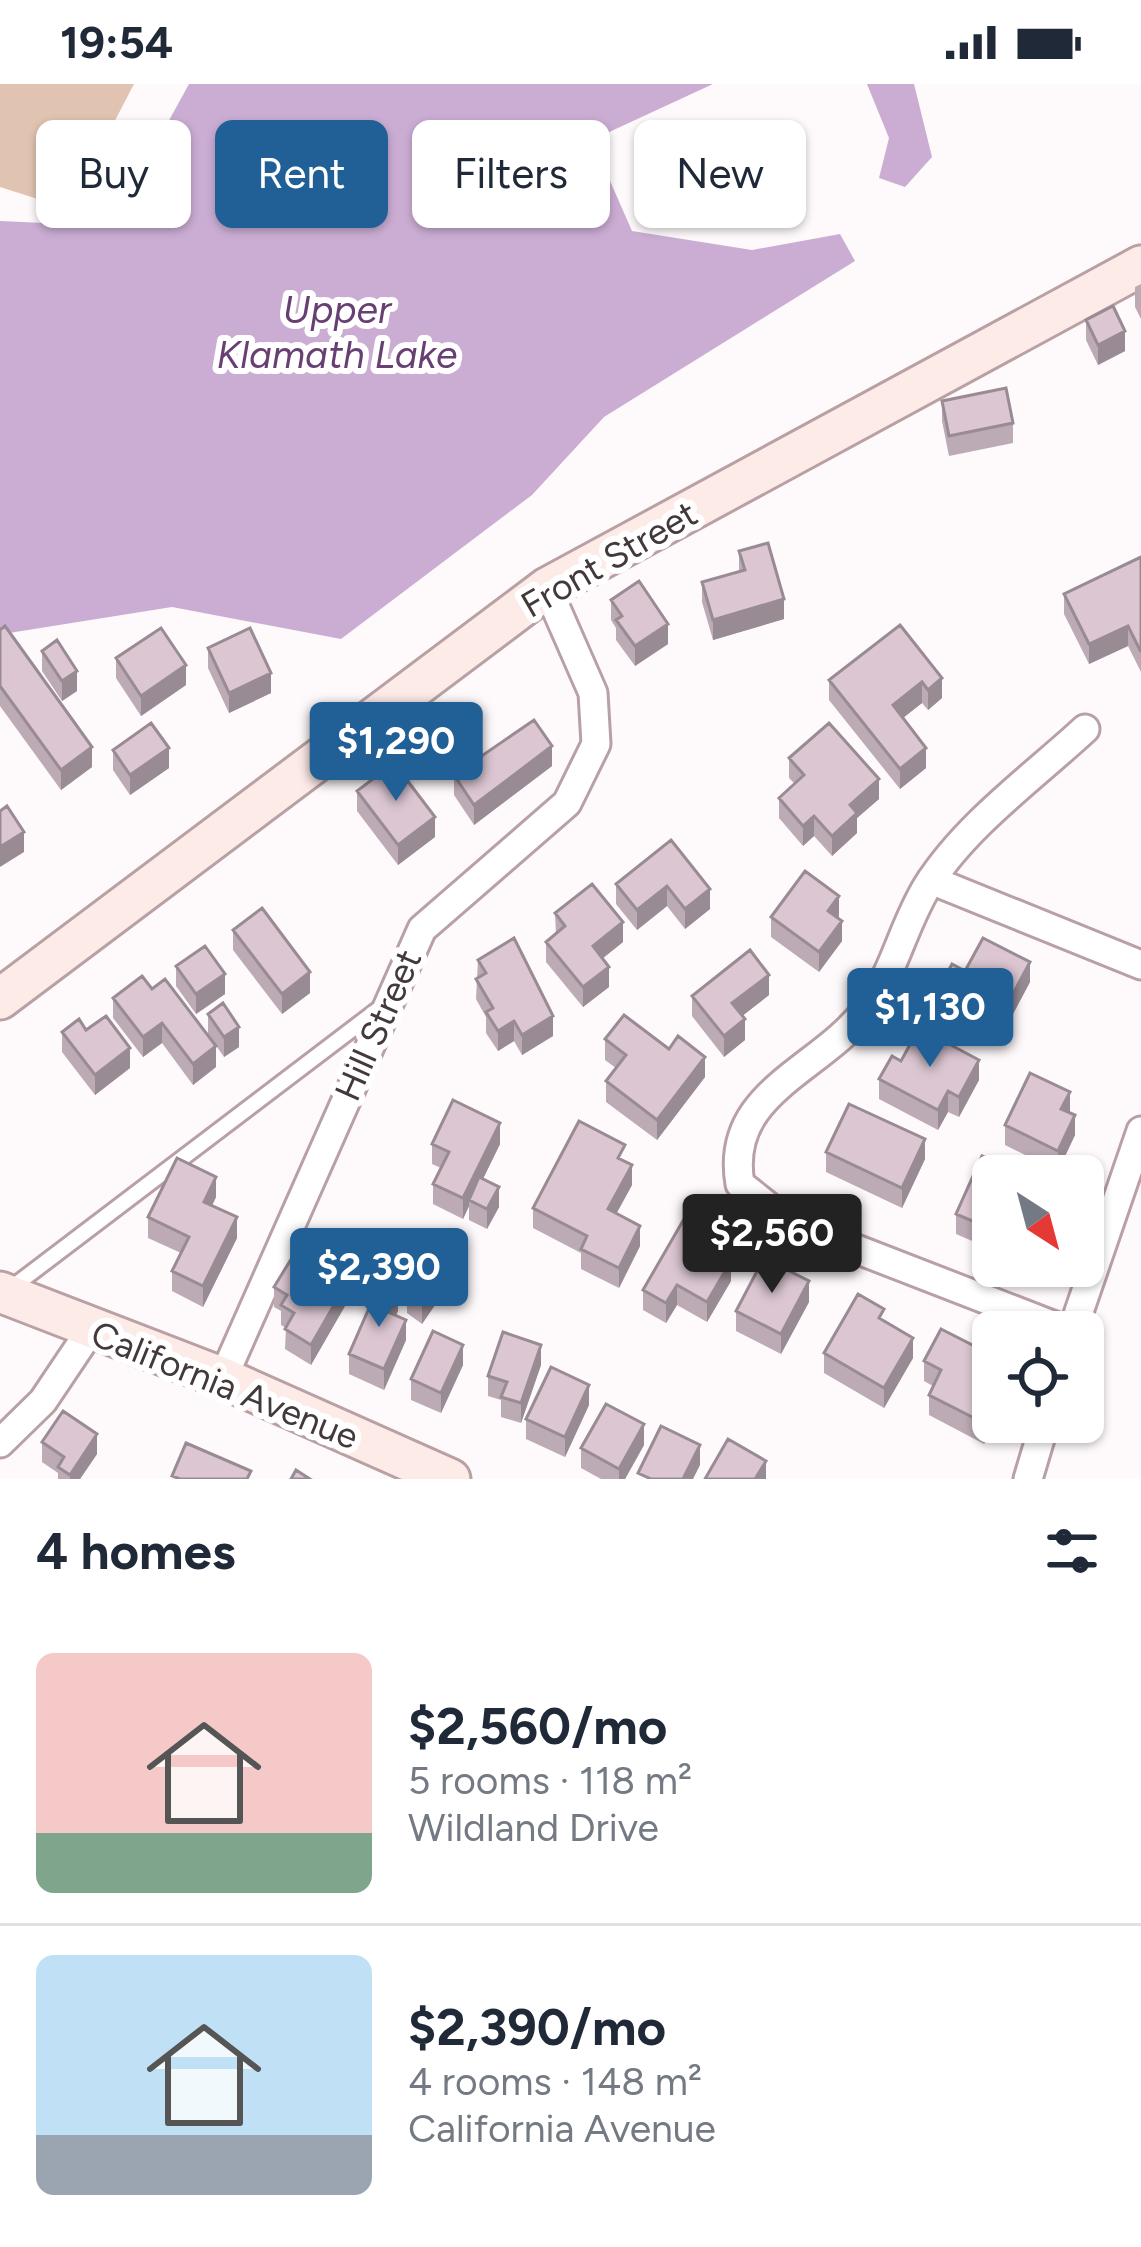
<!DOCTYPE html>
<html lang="en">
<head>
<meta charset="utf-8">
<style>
	:root { --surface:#fff; --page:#f6f6f7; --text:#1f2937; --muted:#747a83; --line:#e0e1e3; --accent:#206096 }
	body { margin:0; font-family:Figtree,sans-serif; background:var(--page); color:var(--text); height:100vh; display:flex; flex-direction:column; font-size:45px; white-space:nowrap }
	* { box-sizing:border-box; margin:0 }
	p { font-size:39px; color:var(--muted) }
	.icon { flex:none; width:66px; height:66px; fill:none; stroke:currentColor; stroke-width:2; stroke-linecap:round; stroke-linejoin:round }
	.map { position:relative; height:1395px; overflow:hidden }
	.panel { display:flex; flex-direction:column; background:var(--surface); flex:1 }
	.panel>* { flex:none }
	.guide { position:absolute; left:36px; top:36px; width:1071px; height:108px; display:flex; gap:24px }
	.needle { width:78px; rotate:144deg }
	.controls { position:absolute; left:972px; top:1071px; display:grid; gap:24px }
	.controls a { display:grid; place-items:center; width:132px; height:132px; border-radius:18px; background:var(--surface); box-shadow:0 3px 9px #0004; font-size:60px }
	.price { position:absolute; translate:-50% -102px; padding:0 27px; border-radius:12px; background:var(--accent); color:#fff; font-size:39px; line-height:78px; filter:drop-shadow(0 3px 6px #0008) }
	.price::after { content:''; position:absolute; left:50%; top:72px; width:36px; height:27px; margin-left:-18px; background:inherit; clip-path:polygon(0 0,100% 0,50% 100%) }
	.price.selected { background:#222; color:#fff }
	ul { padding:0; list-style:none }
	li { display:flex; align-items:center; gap:36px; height:300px; padding:0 36px }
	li+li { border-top:3px solid var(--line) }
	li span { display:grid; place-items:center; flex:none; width:336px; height:240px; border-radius:18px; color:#555 }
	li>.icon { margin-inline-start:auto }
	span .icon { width:144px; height:144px; fill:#fffc; stroke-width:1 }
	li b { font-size:51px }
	h2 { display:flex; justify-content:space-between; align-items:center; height:144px; padding:0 36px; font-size:51px }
	.pill { padding:0 42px; border-radius:18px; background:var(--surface); box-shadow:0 3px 9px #0004; font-size:42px; line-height:108px }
	.pill.selected { background:var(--accent); color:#fff }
	.status { display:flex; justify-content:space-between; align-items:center; height:84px; padding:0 60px; background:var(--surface); direction:ltr }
	.status svg { height:33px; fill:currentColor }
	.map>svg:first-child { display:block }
	.green { fill:#e1c3b1 }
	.water { fill:#cbadd4 }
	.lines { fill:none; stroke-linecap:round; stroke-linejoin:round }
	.lane-casing { stroke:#b8a0a4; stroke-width:20 }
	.street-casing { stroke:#b8a0a4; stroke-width:33 }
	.secondary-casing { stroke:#b8a0a4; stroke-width:45 }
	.lane { stroke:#fff; stroke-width:14 }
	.street { stroke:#fff; stroke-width:27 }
	.secondary { stroke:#fdebe8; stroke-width:39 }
	.wall { fill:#bcaab5 }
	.shaded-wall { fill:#998b93 }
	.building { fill:#dbc6d2; stroke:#998b93; stroke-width:3 }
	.labels { text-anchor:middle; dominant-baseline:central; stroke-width:12; stroke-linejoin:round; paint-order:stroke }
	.street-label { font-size:36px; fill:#43393b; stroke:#fff }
	.water-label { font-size:39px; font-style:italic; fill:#673f72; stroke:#fff }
</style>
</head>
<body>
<div class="status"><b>19:54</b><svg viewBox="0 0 49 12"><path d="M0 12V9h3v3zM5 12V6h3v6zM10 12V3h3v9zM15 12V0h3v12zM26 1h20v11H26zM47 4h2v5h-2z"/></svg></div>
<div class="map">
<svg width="1141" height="1395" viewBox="0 0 1141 1395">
	<rect width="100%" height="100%" fill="#fef9fa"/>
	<path class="green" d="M0 0H134L69 125 0 103Z"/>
	<path class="water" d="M189 0H713L592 56 632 147 752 166 840 150 855 177 604 333 532 411 341 555 172 523 9 549 0 544V137L111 142Z
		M867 0H914L932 73 905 103 879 94 889 54Z"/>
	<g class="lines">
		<g class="lane-casing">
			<path id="lane" d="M10 1205 384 921"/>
		</g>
		<g class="street-casing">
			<path id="street" d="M931 796 1141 881
				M1070 1248 789 1139 740 1100C724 1008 819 988 867 925 895 887 903 841 928 801 966 741 1033 693 1085 645
				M1072 1248 1141 1047
				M223 1294 422 845 567 719 596 660 593 609 547 504
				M0 1359 43 1317 90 1247
				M1028 1395 1045 1338"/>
		</g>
		<g class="secondary-casing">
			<path id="secondary" d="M0 915 547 504 1141 182
				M0 1208 223 1294 450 1395"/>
		</g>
		<use href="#lane" class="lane"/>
		<use href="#street" class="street"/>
		<use href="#secondary" class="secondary"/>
	</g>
	<path class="wall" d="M1141 200V235L1135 223V203Z
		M1086 236 1125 267 1098 281 1086 256Z
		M942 317 1013 339V359L949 372 942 337Z
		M739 467 784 535 713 556 702 518V498L739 487Z
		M1141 473V588L1128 562 1089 580 1064 530V510Z
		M611 516 668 560 635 582 616 556V544L611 536Z
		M900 541 942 614 928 626 922 619 902 634 926 684 900 705 829 616V596Z
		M0 546 92 683 61 706 0 622Z
		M208 564 271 609 229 629 208 584Z
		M42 567 77 607 62 617 42 587Z
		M116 574 186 601 141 632 116 594Z
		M113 666 169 684 130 711 113 686Z
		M789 674 879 715 857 734V749L832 772 814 752 803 762 779 734V714L795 700 789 694Z
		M552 682 474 741 454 711V691Z
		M357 707 435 753 398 781 357 727Z
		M671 756 710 825 685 845 667 822 637 846 616 820V800Z
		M555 829 623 858 603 874 609 903 583 923 546 878V858L556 850Z
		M839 832 838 834 842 857 819 888 771 853V833Z
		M233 846 310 909 282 930 233 866Z
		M478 876 553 952 522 971 514 957 498 967 486 949V933L476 915Z
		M176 882 225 910 196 930 176 902Z
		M965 887 1030 898 997 960 937 928V908Z
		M152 905 216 983 193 1001 162 959 143 973 113 934V914Z
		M769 911 742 932 745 956 724 973 692 932V912Z
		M208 930 239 963 224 973 208 950Z
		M86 946 130 984 95 1011 62 968V948Z
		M605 955 705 993 657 1056 606 1018V997L616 984 605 976Z
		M901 977 979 996 959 1033 948 1028 938 1046 879 1015V995Z
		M1069 1028 1075 1051 1058 1087 1005 1061V1041Z
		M432 1060H500L483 1095 499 1123 487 1145 469 1136V1122L463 1135 433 1120V1100L441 1084 432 1080Z
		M826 1068 925 1075 902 1124 826 1088Z
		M625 1077 632 1101 616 1130 640 1162 619 1204 581 1185V1169L533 1144V1124Z
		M993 1092V1166L956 1150V1130Z
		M216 1113 212 1122 237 1154 203 1223 172 1207V1187L181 1169 148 1154V1133Z
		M710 1161 708 1164 731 1197 707 1238 677 1221 666 1239 643 1226V1206Z
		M274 1203 345 1222 311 1281 285 1265 286 1244 281 1241V1227L274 1223Z
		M407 1209 435 1221 422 1240 407 1229Z
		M809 1218 781 1270 736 1247V1227Z
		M398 1227 396 1231 406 1256 384 1306 349 1290V1270Z
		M884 1238 913 1274 884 1324 824 1289V1269Z
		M924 1277 982 1278 993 1284 984 1360 929 1331V1311L933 1302 924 1297Z
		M463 1281 441 1329 411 1316V1295Z
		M541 1281 521 1339 501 1333V1316L488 1312V1292Z
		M589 1321 565 1373 526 1355V1335Z
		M42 1358 97 1370 80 1395H58V1389L42 1378Z
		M644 1361 625 1395H601L581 1384V1364Z"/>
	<path class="shaded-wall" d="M1125 247V267L1098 281V261Z
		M784 515V535L713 556V536Z
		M668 540V560L635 582V562Z
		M1128 542V562L1089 580V560Z
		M186 581V601L141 632V612Z
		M77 587V607L62 617V597Z
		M271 589V609L229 629V609Z
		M942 594V614L928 626V606Z
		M922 598V619L893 642V621Z
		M552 662V682L474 741V721Z
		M92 663V683L61 706V686Z
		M169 664V684L130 711V691Z
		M926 664V684L900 705V685Z
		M879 695V715L857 734V749L832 772V752L850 721Z
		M814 732V752L803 762V742Z
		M435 733V753L398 781V761Z
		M24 748V768L0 783V763Z
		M667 802V822L637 846V826Z
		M710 805V825L685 845V825Z
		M839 812V832L828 847V827Z
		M842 837V857L819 888V868Z
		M623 838V858L593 882V862Z
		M1030 878V898L997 960V940Z
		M609 883V903L583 923V903Z
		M310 888V909L282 930V910Z
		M225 890V910L196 930V910Z
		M769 891V911L732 940V919Z
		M553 932V952L522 971V951Z
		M745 935V956L724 973V952Z
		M514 937V957L498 967V947Z
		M162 939V959L143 973V953Z
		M239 943V963L224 973V953Z
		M216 962V983L193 1001V980Z
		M130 964V984L95 1011V991Z
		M705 973V993L657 1056V1036Z
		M979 976V996L959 1033V1013Z
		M948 1007V1028L938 1046V1026Z
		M1070 1008V1028L1061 1045V1025Z
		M1075 1031V1051L1058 1087V1067Z
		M500 1039V1060L472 1117 469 1116V1122L463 1135V1114Z
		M925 1055V1075L902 1124V1104Z
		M632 1081V1101L608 1145V1125Z
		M216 1093V1113L204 1138V1118Z
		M499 1103V1123L487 1145V1125Z
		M237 1133V1154L203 1223V1202Z
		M710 1141V1161L700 1179V1159Z
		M640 1142V1162L619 1204V1184Z
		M731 1177V1197L707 1238V1218Z
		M809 1197V1218L781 1270V1250Z
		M435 1201V1221L422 1240V1220Z
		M677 1201V1221L666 1239V1219Z
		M345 1202V1222L311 1281V1261Z
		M398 1207V1227L388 1248V1228Z
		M406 1236V1256L384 1306V1285Z
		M913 1254V1274L884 1324V1304Z
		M463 1261V1281L441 1329V1309Z
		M541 1261V1281L521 1339V1319Z
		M589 1301V1321L565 1373V1353Z
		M993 1322V1338H995L984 1360V1339Z
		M644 1340V1361L625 1395H619V1385Z
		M97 1350V1370L80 1395H70V1391Z
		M700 1361V1381L693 1395H683Z
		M766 1377V1395H755Z"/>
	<path class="building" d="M1113 222 1125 247 1098 261 1086 236Z
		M1006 304 1013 339 949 352 942 317Z
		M768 459 784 515 713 536 702 498 745 486 739 467Z
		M1141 473V568L1128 542 1089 560 1064 510Z
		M639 497 668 540 635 562 616 536 622 532 611 516Z
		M900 541 942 594 928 606 922 598 893 621 926 664 900 685 829 596Z
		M5 542 92 663 61 686 0 602V546Z
		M161 544 186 581 141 612 116 574Z
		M250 544 271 589 229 609 208 564Z
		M57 556 77 587 62 597 42 567Z
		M534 636 552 662 474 721 454 691Z
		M151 639 169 664 130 691 113 666Z
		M829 639 879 695 850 721 857 729 832 752 814 732 803 742 779 714 804 691 789 674Z
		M394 679 435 733 398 761 357 707Z
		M7 722 24 748 0 763V727Z
		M671 756 710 805 685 825 667 802 637 826 616 800Z
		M805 787 839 812 828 827 842 837 819 868 771 833Z
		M592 800 623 838 593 862 609 883 583 903 546 858 565 842 555 829Z
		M262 824 310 888 282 910 233 846Z
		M514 854 553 932 522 951 514 937 498 947 486 928 493 924 476 895 486 889 478 876Z
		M983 854 1030 878 997 940 937 908 952 880 965 887Z
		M205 862 225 890 196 910 176 882Z
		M750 866 769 891 732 919 745 935 724 952 692 912Z
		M142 892 152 905 165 895 216 962 193 980 162 939 143 953 113 914Z
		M223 919 239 943 224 953 208 930Z
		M624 931 669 965 678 952 705 973 657 1036 606 997 626 971 605 955Z
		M106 932 130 964 95 991 62 948 79 935 86 946Z
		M919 944 979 976 959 1013 948 1007 938 1026 879 995 892 972 901 977Z
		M1030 989 1070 1008 1061 1025 1075 1031 1058 1067 1005 1041Z
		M453 1016 500 1039 463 1114 433 1100 449 1068 432 1060Z
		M849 1020 925 1055 902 1104 826 1068Z
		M579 1037 625 1061 618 1074 632 1081 608 1125 640 1142 619 1184 581 1165 587 1152 533 1124Z
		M982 1072 1029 1092H993V1146L956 1130Z
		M177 1074 216 1093 204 1118 237 1133 203 1202 172 1187 189 1153 148 1133Z
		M479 1093 499 1103 487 1125 469 1116Z
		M688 1128 710 1141 700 1159 731 1177 707 1218 677 1201 666 1219 643 1206Z
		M293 1172 345 1202 311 1261 285 1245 294 1229 281 1221 287 1211 274 1203Z
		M764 1174 809 1197 781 1250 736 1227Z
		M421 1191 435 1201 422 1220 407 1209Z
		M380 1199 398 1207 388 1228 406 1236 384 1285 349 1270Z
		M858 1210 884 1225 879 1234 913 1254 884 1304 824 1269Z
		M941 1245 982 1266 977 1275 993 1284V1322L984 1339 929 1311 941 1286 924 1277Z
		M433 1247 463 1261 441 1309 411 1295Z
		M503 1248 541 1261 521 1319 501 1313 507 1298 488 1292Z
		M551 1283 589 1301 565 1353 526 1335Z
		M606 1320 644 1340 619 1385 581 1364Z
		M63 1327 97 1350 70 1391 58 1383 64 1373 42 1358Z
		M661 1342 700 1361 683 1395H651L638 1389Z
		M728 1355 766 1377 755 1395H705Z
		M186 1359 251 1387 247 1395H180L172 1392Z
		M296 1386 310 1395H291Z"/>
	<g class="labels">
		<g class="street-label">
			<text transform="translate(609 475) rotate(-30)">Front Street</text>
			<text transform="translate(378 941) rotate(-66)">Hill Street</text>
			<text transform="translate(225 1301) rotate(22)">California Avenue</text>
		</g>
		<g class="water-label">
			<text x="337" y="225">Upper<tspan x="337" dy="45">Klamath Lake</tspan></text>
		</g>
	</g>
</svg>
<div class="controls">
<a><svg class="needle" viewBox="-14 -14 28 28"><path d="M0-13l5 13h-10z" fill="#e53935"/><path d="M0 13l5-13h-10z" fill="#747a83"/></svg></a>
<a><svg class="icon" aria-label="locate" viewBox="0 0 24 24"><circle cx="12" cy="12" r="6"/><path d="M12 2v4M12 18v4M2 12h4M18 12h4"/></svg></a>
</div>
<b class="price" style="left:396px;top:720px">$1,290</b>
<b class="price" style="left:930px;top:986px">$1,130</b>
<b class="price selected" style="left:772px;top:1212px">$2,560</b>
<b class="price" style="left:379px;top:1246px">$2,390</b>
<div class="guide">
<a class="pill">Buy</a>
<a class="pill selected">Rent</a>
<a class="pill">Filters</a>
<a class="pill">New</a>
</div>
</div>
<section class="panel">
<h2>4 homes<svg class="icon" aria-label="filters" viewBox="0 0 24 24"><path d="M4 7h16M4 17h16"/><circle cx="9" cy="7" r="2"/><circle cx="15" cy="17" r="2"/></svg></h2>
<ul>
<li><span style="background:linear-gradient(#f6c9c9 75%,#7fa58c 0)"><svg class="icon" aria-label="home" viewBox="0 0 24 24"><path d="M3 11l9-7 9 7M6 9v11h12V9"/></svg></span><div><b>$2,560/mo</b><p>5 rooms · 118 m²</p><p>Wildland Drive</p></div></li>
<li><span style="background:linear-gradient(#bfe0f5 75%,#9aa5b1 0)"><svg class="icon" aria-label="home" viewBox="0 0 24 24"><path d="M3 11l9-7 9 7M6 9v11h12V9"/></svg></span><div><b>$2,390/mo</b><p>4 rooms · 148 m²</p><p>California Avenue</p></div></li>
</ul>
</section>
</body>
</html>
